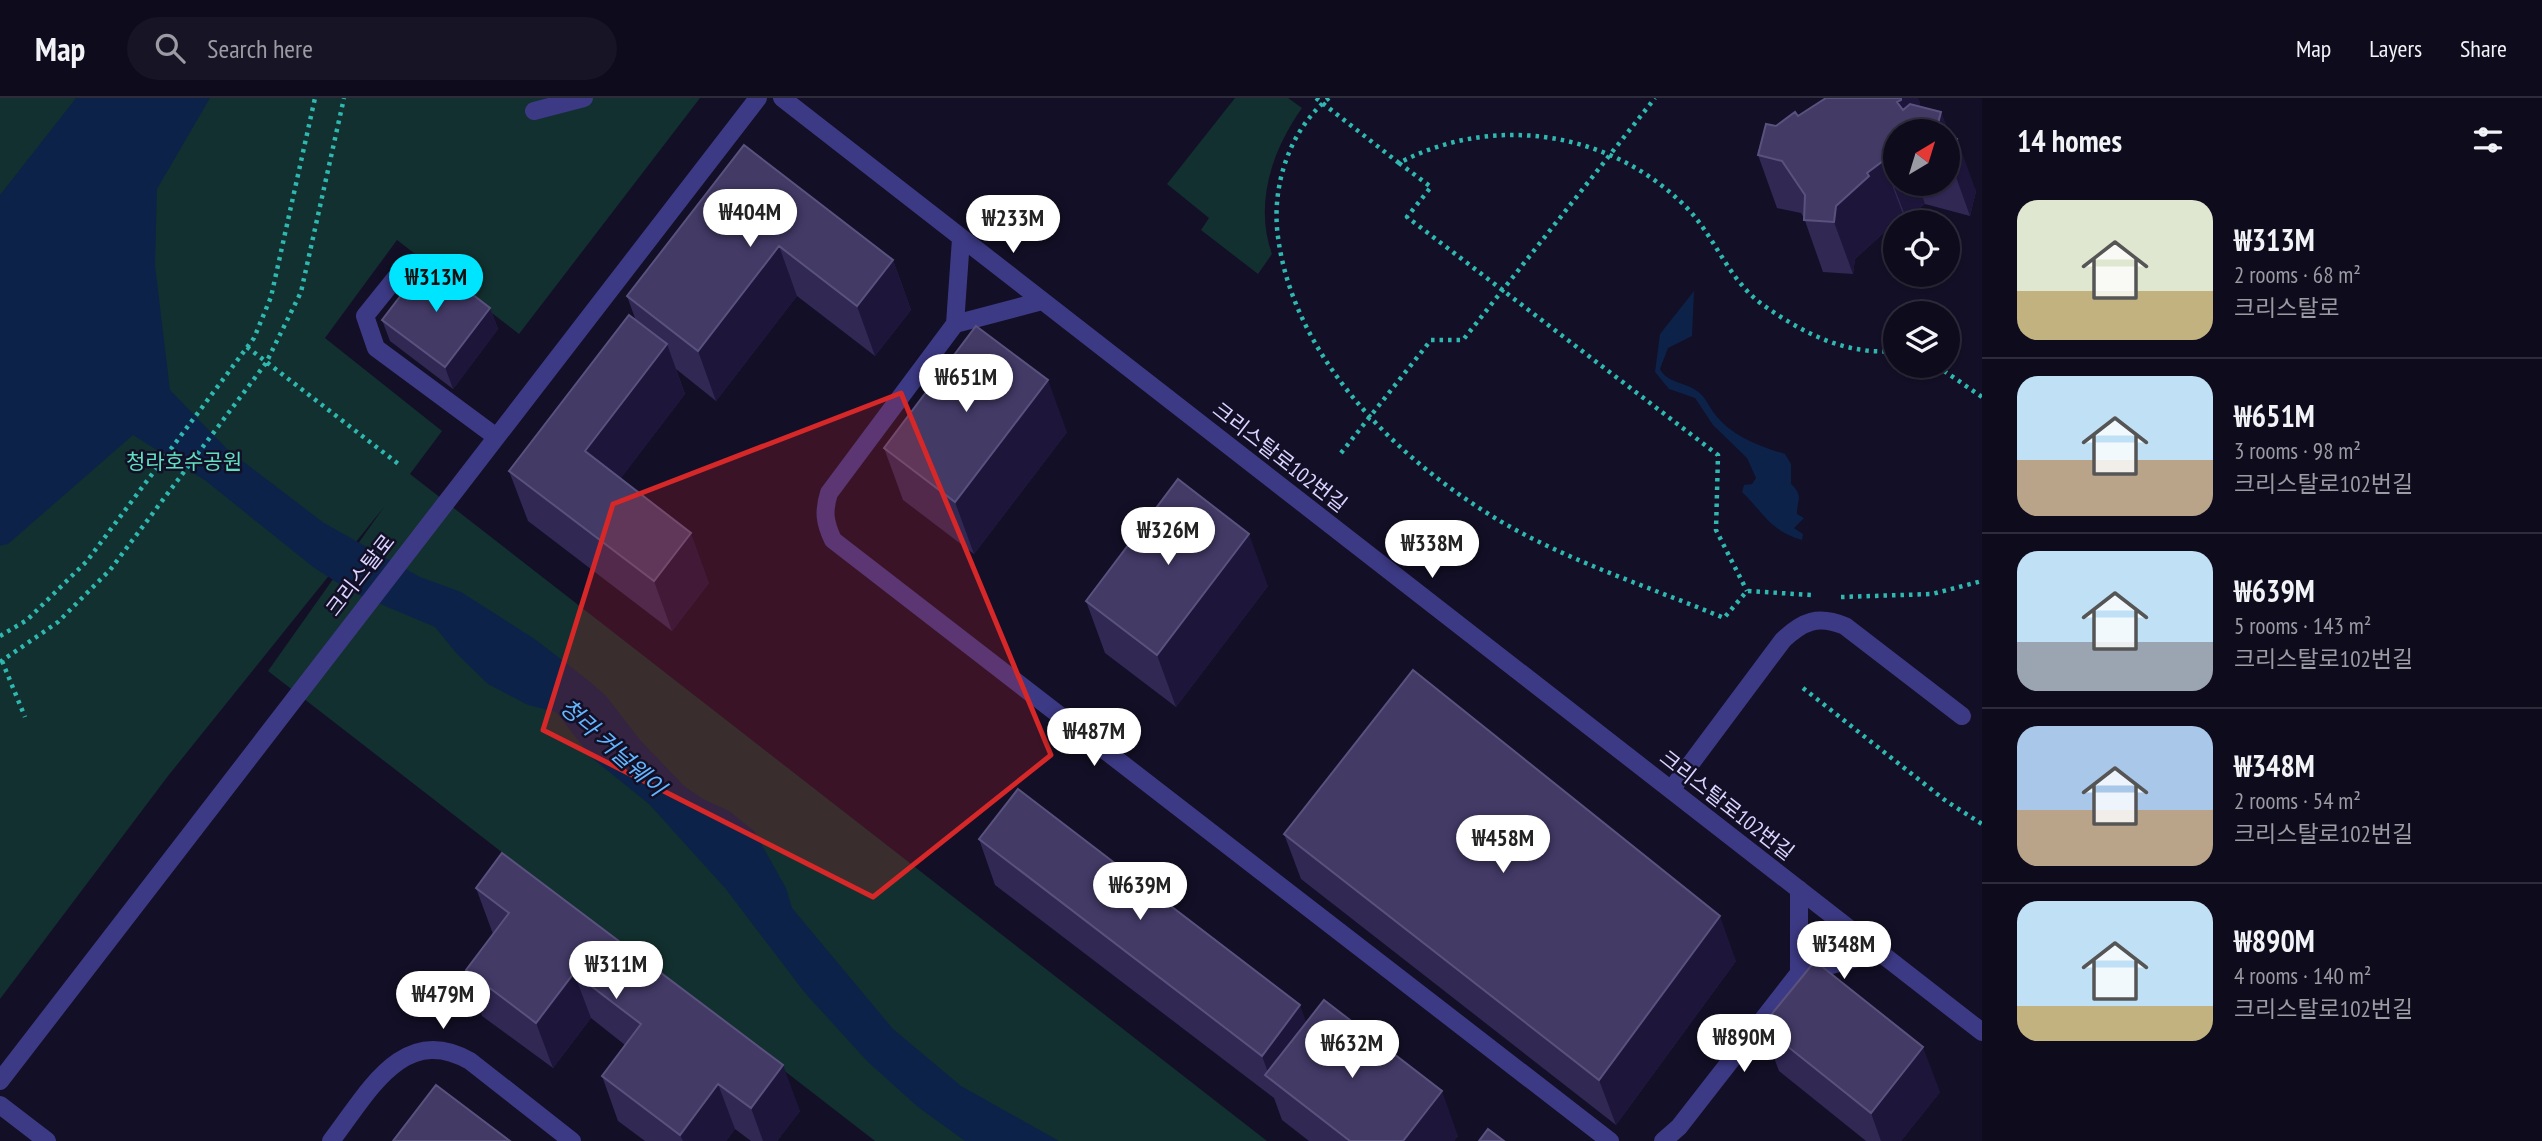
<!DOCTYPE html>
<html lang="en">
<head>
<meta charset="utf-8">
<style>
	:root { --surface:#0e0b1c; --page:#171425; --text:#f1f3f6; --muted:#9b9ba3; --line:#2e2b3b; --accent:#00e5ff }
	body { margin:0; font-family:"PT Sans Narrow","Noto Sans KR",sans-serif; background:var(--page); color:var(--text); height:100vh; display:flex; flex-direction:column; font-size:26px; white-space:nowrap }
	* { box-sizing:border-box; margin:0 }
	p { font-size:23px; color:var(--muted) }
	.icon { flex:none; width:38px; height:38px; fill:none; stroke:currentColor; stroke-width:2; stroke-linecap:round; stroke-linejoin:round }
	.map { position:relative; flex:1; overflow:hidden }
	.sheet { display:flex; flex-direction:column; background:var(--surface); width:560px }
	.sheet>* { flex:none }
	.needle { width:46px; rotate:38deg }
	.tools { position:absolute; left:1883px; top:21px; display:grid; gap:14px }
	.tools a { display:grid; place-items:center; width:77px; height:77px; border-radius:50%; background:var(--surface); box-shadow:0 2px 5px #0004,0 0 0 2px var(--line); font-size:35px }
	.price { position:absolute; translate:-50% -60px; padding:0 16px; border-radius:24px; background:#fff; color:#222; font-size:23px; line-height:46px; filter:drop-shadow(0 2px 4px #0008) }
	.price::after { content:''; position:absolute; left:50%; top:42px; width:21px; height:16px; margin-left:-10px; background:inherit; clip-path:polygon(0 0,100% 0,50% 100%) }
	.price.selected { background:var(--accent); color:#111 }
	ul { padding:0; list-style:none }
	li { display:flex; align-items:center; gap:21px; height:175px; padding:0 35px }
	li+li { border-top:2px solid var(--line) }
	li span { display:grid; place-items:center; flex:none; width:196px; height:140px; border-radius:21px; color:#555 }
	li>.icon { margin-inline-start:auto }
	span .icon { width:84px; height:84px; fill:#fffc; stroke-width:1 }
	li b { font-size:30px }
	h2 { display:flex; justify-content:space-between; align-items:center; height:84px; padding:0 35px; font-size:30px }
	header { display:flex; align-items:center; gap:42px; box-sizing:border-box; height:98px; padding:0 35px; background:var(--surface); border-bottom:2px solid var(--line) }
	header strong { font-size:33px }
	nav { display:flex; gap:38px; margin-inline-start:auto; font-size:24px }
	.search { width:490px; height:63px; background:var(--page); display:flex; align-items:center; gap:18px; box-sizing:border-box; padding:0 24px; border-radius:38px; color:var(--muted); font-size:26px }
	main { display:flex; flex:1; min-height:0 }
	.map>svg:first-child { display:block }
	.green { fill:#12302f }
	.water { fill:#0c2248 }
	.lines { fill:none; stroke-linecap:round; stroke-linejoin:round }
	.path { stroke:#2fb8b0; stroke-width:4.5; stroke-dasharray:3.5 5; stroke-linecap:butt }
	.minor { stroke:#3d3a85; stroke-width:18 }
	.wall { fill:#312854; fill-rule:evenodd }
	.shaded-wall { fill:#1d163a }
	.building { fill:#433a66; stroke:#5a527e; stroke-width:2 }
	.marked { fill:#d62828; fill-opacity:0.2; stroke:#d62828; stroke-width:5; stroke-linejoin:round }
	.labels { text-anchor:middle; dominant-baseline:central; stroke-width:5; stroke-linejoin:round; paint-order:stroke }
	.street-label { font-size:21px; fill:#d9d4ff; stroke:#130f26 }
	.park-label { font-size:21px; fill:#5fe0c0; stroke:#130f26 }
	.water-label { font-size:23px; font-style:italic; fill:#62b6ff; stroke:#130f26 }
</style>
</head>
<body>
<header>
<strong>Map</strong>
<div class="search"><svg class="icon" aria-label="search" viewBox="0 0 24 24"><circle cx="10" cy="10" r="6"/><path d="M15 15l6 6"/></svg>Search here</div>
<nav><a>Map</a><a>Layers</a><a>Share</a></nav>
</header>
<main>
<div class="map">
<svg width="1982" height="1043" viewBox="0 0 1982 1043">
	<rect width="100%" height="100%" fill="#130f26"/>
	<path class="green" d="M0 0H700L519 236 397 142 325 240 442 333 410 376 1267 1043H875L268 573 384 409 168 678 0 901Z
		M1235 0H1288L1302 10C1272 52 1254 106 1272 156L1258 176 1201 132 1209 120 1167 86Z"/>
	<path class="water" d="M76 0H210L157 91 155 167 170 292 228 352 324 425 420 479 461 494 536 542 589 583 606 598 640 642 684 688 703 701 729 713 754 733 786 790 792 810 893 931 961 988 1059 1043H965L918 1009 867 963 805 895 725 790 649 706 592 660 556 614 528 607 488 586 457 556 435 529 352 494 313 469 206 383 133 337 8 446 0 448V97Z
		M1694 193 1692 238 1668 250 1660 271C1667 285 1685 284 1697 293 1705 298 1708 307 1714 315 1731 338 1759 348 1785 356L1791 366V386C1804 398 1797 401 1797 416L1804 420 1794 430 1803 436 1802 442C1770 433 1763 414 1742 394L1744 387 1752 386 1756 380 1747 360 1713 327 1695 300 1669 291 1655 274 1660 236Z"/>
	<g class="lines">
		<path class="path" d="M1316 0 1399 65C1492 16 1608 32 1684 107 1715 137 1727 181 1763 207 1793 228 1826 247 1863 252 1874 254 1885 253 1895 254
			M1329 0C1289 32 1271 89 1278 139 1294 261 1398 362 1500 423 1570 464 1650 489 1724 520L1747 493 1812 497
			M1399 65 1431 89 1407 119 1718 357 1716 432 1747 493
			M247 249 401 368
			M1937 268 1982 299
			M1341 355 1431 242H1463L1655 0
			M1841 499 1932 496 1982 483
			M0 538 27 522 87 463 254 240 271 199 315 0
			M2 563 25 619
			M0 564 58 524 110 472 266 265 301 194 344 0
			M1803 590 1946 703 1982 726"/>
		<path class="minor" d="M782 0 1982 934
			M534 13 584 0
			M402 172 365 218 376 250 495 338
			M955 226 829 395C823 414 825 425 833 442L1610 1043
			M955 226 1042 203
			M955 226 961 141
			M1671 692 1783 542C1803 523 1818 517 1845 528L1962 618
			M1799 875V791
			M1802 875 1879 854
			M0 983 758 0
			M0 1007 47 1043
			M331 1043C367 997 402 924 470 963L572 1043
			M1663 1043 1679 1029 1799 875"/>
	</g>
	<path class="wall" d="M1920 4V9L1941 14 1950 39 1976 93 1970 118 1925 106 1906 120 1903 116 1887 127 1888 131 1855 161 1853 176 1823 174 1804 120 1801 115 1777 110 1758 57 1776 28 1798 18ZM1895 33H1948V86H1895Z
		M744 47 893 162 911 212 875 258 797 198 716 303 676 271 685 296 620 381 709 485 672 533 528 423 509 373 636 223 627 198Z
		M490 210 498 231 453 291 390 243 382 222Z
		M1067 334 974 456 903 402 884 350Z
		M1268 488 1176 609 1105 555 1086 503Z
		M1284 736 1736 863 1616 1027 1301 781Z
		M979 741 1306 924 1458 1038 1454 1043H1309L1282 1022 1274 1000 995 787Z
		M476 790 800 1013 777 1043H751L735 1031 726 1043H645L618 1023 602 978 625 947 591 920 553 970 482 918 466 872 493 836Z
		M1762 928 1940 994 1901 1043H1866L1779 973Z"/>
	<path class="shaded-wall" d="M1901 0H1918L1920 4V33L1897 4Z
		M1941 14 1948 33H1936Z
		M1948 33 1955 52 1957 41 1976 93 1970 118 1951 65 1948 64Z
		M1895 62V86H1918L1925 106 1906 120 1886 68Z
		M1883 63 1903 116 1887 127 1888 131 1855 161 1853 176 1834 124 1836 108 1867 75Z
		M779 148 797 198 716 303 698 253Z
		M893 162 911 212 875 258 857 208Z
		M490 210 498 231 453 291 445 269Z
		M667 246 685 296 603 404 585 353Z
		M1048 282 1067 334 974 456 955 404Z
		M691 435 709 485 672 533 654 483Z
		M1249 436 1268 488 1176 609 1157 557Z
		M1720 818 1736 863 1616 1027 1599 982Z
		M574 875 591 920 553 970 536 925Z
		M1300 907 1317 953 1270 980 1262 958Z
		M1923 949 1940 994 1901 1043H1881L1871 1015Z
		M783 967 800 1013 777 1043H763L751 1010Z
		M718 986 735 1031 726 1043H683L680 1037Z
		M1442 993 1458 1038 1454 1043H1403Z"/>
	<path class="building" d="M1826 0H1901V2L1897 4 1903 12 1910 6 1941 14 1936 33H1895V62L1886 68 1883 63 1867 75 1869 78 1836 108 1834 124 1804 122 1805 97 1782 63 1758 57 1766 26 1776 28 1795 14 1798 18Z
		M1948 38 1957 41 1951 65 1948 64Z
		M744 47 893 162 857 208 779 148 698 253 627 198Z
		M428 162 490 210 445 269 382 222Z
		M629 217 667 246 585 353 691 435 654 483 509 373Z
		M976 228 1048 282 955 404 884 350Z
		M1178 381 1249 436 1157 557 1086 503Z
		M1413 572 1720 818 1599 982 1284 736Z
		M1018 691 1300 907 1262 958 979 741Z
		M502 755 783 967 751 1010 718 986 680 1037 602 978 641 926 574 875 536 925 466 872 509 815 476 790Z
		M1815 863 1923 949 1871 1015 1762 928Z
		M1324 902 1442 993 1403 1043H1350L1265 977Z
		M436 987 510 1043H393Z
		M1488 1031 1504 1043H1479Z"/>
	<path class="marked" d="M901 295 1051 657 873 799 543 632 613 406Z"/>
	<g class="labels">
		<g class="street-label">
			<text transform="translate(1280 359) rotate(38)">크리스탈로102번길</text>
			<text transform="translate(360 477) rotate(-52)">크리스탈로</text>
			<text transform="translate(1727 707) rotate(38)">크리스탈로102번길</text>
		</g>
		<g class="park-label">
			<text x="184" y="363">청라호수공원</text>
		</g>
		<g class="water-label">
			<text transform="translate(613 649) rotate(42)">청라 커널웨이</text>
		</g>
	</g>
</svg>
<div class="tools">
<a><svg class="needle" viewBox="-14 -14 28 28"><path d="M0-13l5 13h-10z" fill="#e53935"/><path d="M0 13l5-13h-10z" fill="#9b9ba3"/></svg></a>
<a><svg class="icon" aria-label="locate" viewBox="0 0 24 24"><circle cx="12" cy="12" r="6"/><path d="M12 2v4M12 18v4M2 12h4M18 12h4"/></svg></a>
<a><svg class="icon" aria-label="layers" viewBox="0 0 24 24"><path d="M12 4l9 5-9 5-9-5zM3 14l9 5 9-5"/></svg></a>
</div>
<b class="price" style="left:750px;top:151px">₩404M</b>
<b class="price" style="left:1013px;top:157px">₩233M</b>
<b class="price selected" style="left:436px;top:216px">₩313M</b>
<b class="price" style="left:966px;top:316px">₩651M</b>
<b class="price" style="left:1168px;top:469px">₩326M</b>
<b class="price" style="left:1432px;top:482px">₩338M</b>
<b class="price" style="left:1094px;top:670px">₩487M</b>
<b class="price" style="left:1503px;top:777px">₩458M</b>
<b class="price" style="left:1140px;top:824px">₩639M</b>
<b class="price" style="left:1844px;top:883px">₩348M</b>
<b class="price" style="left:616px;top:903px">₩311M</b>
<b class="price" style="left:443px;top:933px">₩479M</b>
<b class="price" style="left:1744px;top:976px">₩890M</b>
<b class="price" style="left:1352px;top:982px">₩632M</b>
</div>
<section class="sheet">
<h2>14 homes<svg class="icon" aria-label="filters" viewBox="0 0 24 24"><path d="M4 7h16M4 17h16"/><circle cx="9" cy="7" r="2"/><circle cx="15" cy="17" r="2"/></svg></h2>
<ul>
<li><span style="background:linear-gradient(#dfe7d0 65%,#c2b280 0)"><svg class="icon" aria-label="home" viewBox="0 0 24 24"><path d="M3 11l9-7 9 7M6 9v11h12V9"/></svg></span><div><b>₩313M</b><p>2 rooms · 68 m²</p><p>크리스탈로</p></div></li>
<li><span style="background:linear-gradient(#bfe0f5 60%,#b9a48a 0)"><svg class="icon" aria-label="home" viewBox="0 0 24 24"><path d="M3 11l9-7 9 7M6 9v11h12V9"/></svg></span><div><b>₩651M</b><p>3 rooms · 98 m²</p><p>크리스탈로102번길</p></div></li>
<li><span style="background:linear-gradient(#bfe0f5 65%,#9aa5b1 0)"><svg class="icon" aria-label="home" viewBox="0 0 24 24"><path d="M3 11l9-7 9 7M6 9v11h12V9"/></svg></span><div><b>₩639M</b><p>5 rooms · 143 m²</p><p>크리스탈로102번길</p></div></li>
<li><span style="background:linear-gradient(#a9c7e8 60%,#b9a48a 0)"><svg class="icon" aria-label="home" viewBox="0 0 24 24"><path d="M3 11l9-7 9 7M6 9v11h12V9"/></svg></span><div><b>₩348M</b><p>2 rooms · 54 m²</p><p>크리스탈로102번길</p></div></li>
<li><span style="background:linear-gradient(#bfe0f5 75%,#c2b280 0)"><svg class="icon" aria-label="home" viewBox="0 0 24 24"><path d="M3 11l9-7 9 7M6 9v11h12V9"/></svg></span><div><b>₩890M</b><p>4 rooms · 140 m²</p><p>크리스탈로102번길</p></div></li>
</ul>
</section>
</main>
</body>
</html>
